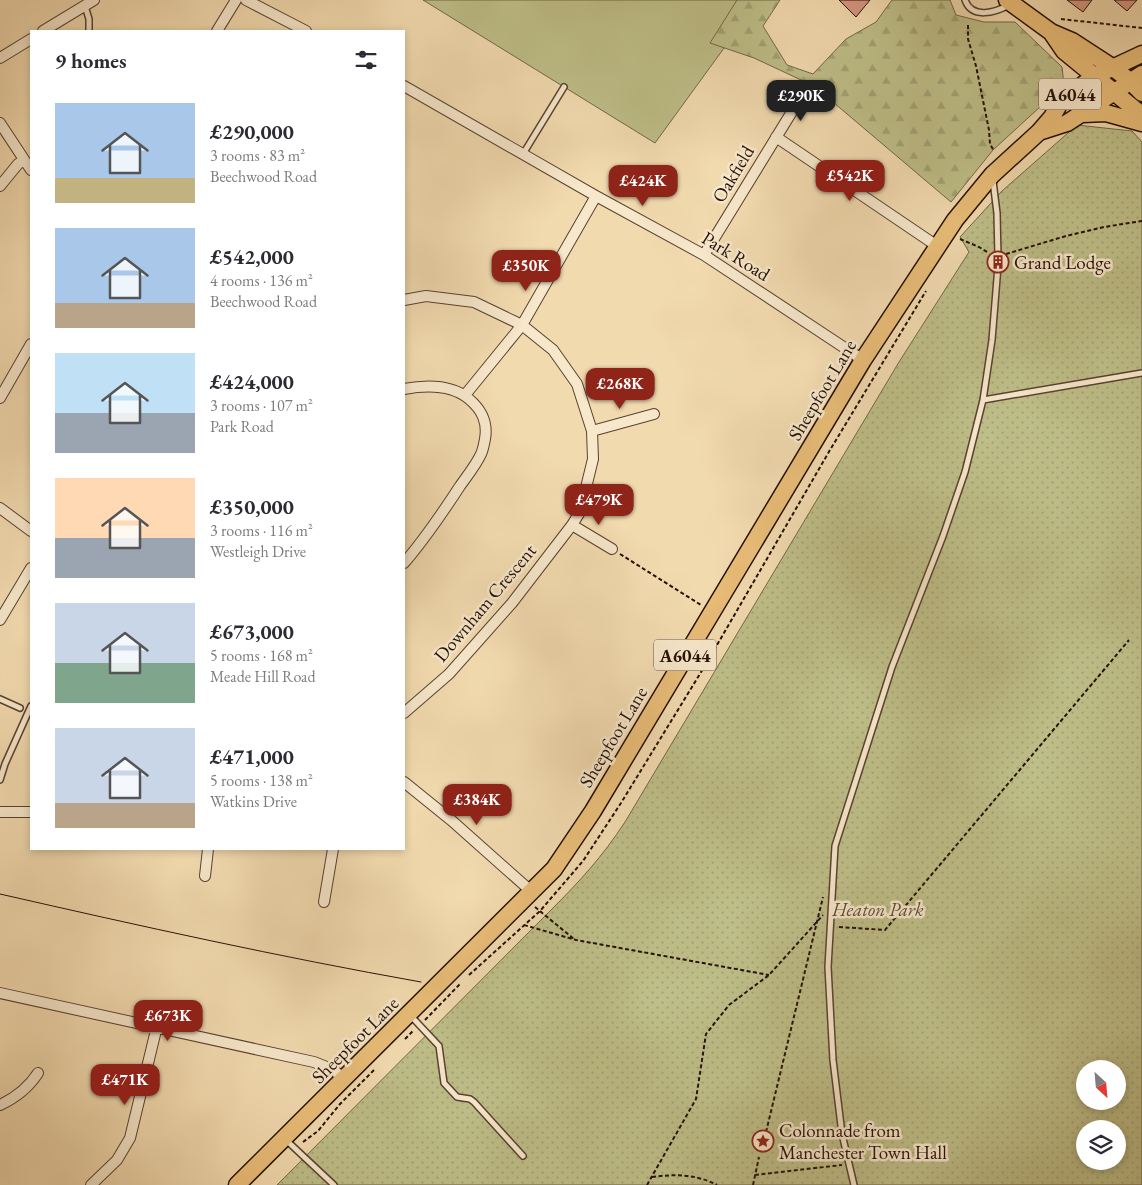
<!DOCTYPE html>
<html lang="en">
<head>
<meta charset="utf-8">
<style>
	:root { --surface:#fff; --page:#f2f2f3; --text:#2b2b33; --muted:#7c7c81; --accent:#8f2418 }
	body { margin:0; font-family:"EB Garamond",serif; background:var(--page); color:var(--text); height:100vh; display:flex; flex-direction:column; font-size:19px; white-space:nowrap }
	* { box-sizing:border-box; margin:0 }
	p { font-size:16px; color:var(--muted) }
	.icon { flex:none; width:28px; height:28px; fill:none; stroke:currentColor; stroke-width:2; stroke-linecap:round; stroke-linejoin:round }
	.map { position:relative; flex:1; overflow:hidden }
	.sheet { position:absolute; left:30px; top:30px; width:375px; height:820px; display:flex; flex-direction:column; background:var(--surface); border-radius:0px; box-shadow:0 2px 8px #0003 }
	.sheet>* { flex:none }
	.needle { width:32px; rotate:154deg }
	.buttons { position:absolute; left:1076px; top:1060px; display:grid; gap:10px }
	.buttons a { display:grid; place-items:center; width:50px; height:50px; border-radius:50%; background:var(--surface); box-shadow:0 2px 8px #0003; font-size:25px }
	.price { position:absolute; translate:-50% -42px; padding:0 11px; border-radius:10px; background:var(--accent); color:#fff; font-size:16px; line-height:32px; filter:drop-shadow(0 1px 2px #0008) }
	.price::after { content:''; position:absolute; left:50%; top:30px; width:15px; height:11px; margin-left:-8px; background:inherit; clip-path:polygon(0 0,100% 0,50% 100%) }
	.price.current { background:#222; color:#fff }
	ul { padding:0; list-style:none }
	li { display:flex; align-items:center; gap:15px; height:125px; padding:0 25px }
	li span { display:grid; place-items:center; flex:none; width:140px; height:100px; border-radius:0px; color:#555 }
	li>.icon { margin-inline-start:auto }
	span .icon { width:60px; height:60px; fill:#fffc; stroke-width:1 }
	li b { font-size:21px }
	h2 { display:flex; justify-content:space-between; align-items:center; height:60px; padding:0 25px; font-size:21px }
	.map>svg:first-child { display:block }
	.grass { fill:#bebe88; stroke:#716748 }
	.forest { fill:url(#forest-firs); stroke:#716748 }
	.park { fill:url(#park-dots); stroke:#716748; fill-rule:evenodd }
	.building { fill:#d79683; stroke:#241007 }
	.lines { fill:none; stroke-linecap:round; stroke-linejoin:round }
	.service-casing { stroke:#584231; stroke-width:8 }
	.minor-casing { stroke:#584231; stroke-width:12 }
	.primary-casing { stroke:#241007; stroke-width:19 }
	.path { stroke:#241007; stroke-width:2; stroke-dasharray:4 2.5; stroke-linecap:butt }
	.service { stroke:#f7e7cb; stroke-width:5 }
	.minor { stroke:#f7e7cb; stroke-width:10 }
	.primary { stroke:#e9bd78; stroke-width:16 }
	.tram { stroke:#241007; stroke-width:1 }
	.labels { text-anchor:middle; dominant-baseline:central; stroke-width:5; stroke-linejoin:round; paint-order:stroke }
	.shield { fill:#f7e7cb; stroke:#635042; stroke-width:1 }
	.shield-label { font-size:18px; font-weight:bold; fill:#241007 }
	.street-label { font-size:19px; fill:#241007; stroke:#f7e7cb }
	.poi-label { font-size:19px; fill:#241007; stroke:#f7e7cb; text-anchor:start }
	.park-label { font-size:19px; font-style:italic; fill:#5a4d34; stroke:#f7e7cb }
</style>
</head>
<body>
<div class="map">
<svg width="1142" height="1185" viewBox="0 0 1142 1185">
	<defs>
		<pattern id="forest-firs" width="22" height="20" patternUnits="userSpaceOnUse" patternTransform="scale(1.25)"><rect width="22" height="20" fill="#bebe88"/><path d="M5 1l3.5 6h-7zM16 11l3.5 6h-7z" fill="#a3a274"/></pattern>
		<pattern id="park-dots" width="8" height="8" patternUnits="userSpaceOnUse" patternTransform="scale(1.25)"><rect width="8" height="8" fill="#bebe88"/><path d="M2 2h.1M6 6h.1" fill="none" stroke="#a3a274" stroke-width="1.8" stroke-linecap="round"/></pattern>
	</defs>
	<rect width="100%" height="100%" fill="#f2daaf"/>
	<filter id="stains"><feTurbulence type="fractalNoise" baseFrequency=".004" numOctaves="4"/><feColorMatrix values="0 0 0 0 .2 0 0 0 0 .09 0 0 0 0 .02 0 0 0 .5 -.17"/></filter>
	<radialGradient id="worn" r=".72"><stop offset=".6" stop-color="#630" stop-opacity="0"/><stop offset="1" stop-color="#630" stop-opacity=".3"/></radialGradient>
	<path class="grass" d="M423 0H759L655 143Z"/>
	<path class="forest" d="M737 0H780L763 26 787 65 813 74 846 39 876 22 892 0H950L956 15 984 22H1015L1062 67 1064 85 993 150 951 202 814 86 754 58 710 43Z"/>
	<path class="park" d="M1077 125 1132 131 1142 142V1185H277L551 910C580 881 602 857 625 822L899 362 969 252 960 237 1002 191ZM1085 1069H1118V1101H1085ZM1085 1129H1118V1161H1085Z"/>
	<path class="building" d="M839 0H870L856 17Z
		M1067 0H1092L1083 12Z
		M1114 0H1137L1127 11Z"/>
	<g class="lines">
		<g class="service-casing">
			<path id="service" d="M965 0C972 20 996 12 1009 5
				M85 6 89 19V31
				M523 154 564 87
				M993 181 997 213 998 258
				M983 400 1142 373
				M0 699 20 708
				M0 780 5 764 31 706
				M410 1015 439 1046 444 1083 457 1097 470 1099 474 1102 523 1156
				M286 1140 334 1185
				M854 1185 842 1134 833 1060 828 967 835 846 892 667 943 536 965 472 983 400 992 340 998 266"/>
		</g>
		<g class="minor-casing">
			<path id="minor" d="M246 0 306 31
				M43 31 94 0
				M217 31 236 0
				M0 58 31 39
				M404 86 596 196 704 255 863 360
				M0 123 31 170
				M776 137 937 246
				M0 186 18 164 24 160
				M704 255 804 92
				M404 300 426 296 474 302 522 325 553 350 577 384 592 431 593 459 580 512 572 525 512 603 449 674 404 713
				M404 389C426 385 451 384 469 399 482 410 488 422 485 439 484 444 483 450 481 454 476 465 467 476 460 486 443 512 425 539 404 563
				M465 395 522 325 596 196
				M0 398 31 344
				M592 431 654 414
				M0 508 31 531
				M572 525 612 549
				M0 620 31 568
				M404 782 451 820 532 892
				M0 812H31
				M205 876 208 849
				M324 902 333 849
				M0 993 314 1062 334 1070 343 1079
				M0 1105C15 1098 29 1087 38 1073
				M91 1185 117 1160 130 1138 157 1026"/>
		</g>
		<g class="primary-casing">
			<path id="primary" d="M1007 0 1051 32 1072 41 1112 67 1130 81 1142 93
				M1051 32 1064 51 1142 115
				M1083 114 1106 113 1142 123
				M1039 132 1067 123 1142 74
				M237 1185 554 869 593 811 863 360 955 220 992 175 1039 132 1052 117 1061 101 1095 76 1142 54"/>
		</g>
		<path class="path" d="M1061 19 1142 28
			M968 25V39L976 66 989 130 990 144 994 151
			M960 239 979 247 989 253
			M1006 254 1066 236 1104 227 1142 221
			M620 554 701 605
			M535 907 574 939
			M524 925 576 940 769 975
			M839 927 885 930 1129 640
			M469 975 540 911 583 861 621 803 706 664 830 450 926 291
			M425 1020 460 984
			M405 1039 414 1030
			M766 1132 823 897
			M303 1142 318 1131 340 1104 375 1069
			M755 1175 842 1165
			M652 1177C675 1174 696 1174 717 1185
			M647 1185 696 1099 706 1034 729 1005 769 975 823 915
			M753 1185 759 1157"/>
		<use href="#service" class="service"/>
		<use href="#minor" class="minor"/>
		<use href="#primary" class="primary"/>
		<path class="tram" d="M0 894C140 926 280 957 421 982"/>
	</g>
	<defs>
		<g id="building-ring" transform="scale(1.125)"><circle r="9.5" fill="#f7e7cb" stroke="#8f2418" stroke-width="1.5"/><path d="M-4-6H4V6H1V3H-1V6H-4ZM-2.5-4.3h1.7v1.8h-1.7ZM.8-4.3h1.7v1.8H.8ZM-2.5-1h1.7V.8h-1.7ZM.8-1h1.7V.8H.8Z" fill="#8f2418"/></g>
		<g id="sight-ring" transform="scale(1.125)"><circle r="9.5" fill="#f7e7cb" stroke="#8f2418" stroke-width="1.5"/><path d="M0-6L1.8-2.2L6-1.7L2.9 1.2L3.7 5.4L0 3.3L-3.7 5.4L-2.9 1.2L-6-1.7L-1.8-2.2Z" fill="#8f2418"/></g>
	</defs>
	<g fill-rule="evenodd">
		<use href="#building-ring" x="998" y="262"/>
		<use href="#sight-ring" x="763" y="1141"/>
	</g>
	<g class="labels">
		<g class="shield">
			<rect x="1039" y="78.5" width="62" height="31" rx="4"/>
			<rect x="654" y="639.5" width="62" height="31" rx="4"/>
		</g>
		<g class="shield-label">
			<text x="1070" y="94">A6044</text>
			<text x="685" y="655">A6044</text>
		</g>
		<g class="street-label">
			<text transform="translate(733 174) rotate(-59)">Oakfield</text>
			<text transform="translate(736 256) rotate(32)">Park Road</text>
			<text transform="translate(822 390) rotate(-59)">Sheepfoot Lane</text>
			<text transform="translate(485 603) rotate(-50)">Downham Crescent</text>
			<text transform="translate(613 737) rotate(-59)">Sheepfoot Lane</text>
			<text transform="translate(355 1040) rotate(-45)">Sheepfoot Lane</text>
		</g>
		<g class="poi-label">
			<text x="1014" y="262">Grand Lodge</text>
			<text x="779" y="1130">Colonnade from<tspan x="779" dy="22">Manchester Town Hall</tspan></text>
		</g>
		<g class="park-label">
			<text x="878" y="909">Heaton Park</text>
		</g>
	</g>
	<rect width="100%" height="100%" filter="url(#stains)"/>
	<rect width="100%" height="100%" fill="url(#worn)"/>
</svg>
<div class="buttons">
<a><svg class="needle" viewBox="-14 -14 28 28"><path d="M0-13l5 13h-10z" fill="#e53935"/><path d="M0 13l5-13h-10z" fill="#7c7c81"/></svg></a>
<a><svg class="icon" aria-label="layers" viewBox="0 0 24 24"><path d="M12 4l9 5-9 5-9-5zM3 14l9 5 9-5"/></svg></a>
</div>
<b class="price current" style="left:801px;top:122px">£290K</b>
<b class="price" style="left:850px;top:202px">£542K</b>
<b class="price" style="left:643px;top:207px">£424K</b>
<b class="price" style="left:526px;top:292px">£350K</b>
<b class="price" style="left:620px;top:410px">£268K</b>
<b class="price" style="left:599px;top:526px">£479K</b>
<b class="price" style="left:477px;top:826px">£384K</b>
<b class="price" style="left:168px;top:1042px">£673K</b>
<b class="price" style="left:125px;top:1106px">£471K</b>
<section class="sheet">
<h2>9 homes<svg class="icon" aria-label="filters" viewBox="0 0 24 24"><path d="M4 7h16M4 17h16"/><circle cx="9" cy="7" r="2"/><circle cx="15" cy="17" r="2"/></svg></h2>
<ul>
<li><span style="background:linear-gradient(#a9c7e8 75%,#c2b280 0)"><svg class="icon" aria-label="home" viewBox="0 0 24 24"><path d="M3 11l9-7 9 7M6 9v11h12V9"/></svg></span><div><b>£290,000</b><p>3 rooms · 83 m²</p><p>Beechwood Road</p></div></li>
<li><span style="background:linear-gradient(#a9c7e8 75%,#b9a48a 0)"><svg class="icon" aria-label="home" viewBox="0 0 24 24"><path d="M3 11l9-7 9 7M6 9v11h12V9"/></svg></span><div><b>£542,000</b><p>4 rooms · 136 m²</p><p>Beechwood Road</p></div></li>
<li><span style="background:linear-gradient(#bfe0f5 60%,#9aa5b1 0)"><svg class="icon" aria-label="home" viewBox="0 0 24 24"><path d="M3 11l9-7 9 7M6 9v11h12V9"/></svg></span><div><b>£424,000</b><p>3 rooms · 107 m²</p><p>Park Road</p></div></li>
<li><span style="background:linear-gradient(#ffd9b3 60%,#9aa5b1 0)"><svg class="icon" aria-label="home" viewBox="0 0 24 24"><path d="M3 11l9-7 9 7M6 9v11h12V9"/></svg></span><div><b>£350,000</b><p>3 rooms · 116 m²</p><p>Westleigh Drive</p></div></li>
<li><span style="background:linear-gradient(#c9d6e8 60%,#7fa58c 0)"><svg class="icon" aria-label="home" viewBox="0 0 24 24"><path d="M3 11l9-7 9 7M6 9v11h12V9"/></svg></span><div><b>£673,000</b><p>5 rooms · 168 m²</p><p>Meade Hill Road</p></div></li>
<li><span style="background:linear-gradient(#c9d6e8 75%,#b9a48a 0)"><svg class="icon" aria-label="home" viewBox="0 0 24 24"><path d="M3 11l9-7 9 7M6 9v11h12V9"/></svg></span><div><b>£471,000</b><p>5 rooms · 138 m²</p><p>Watkins Drive</p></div></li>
</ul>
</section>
</div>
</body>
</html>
